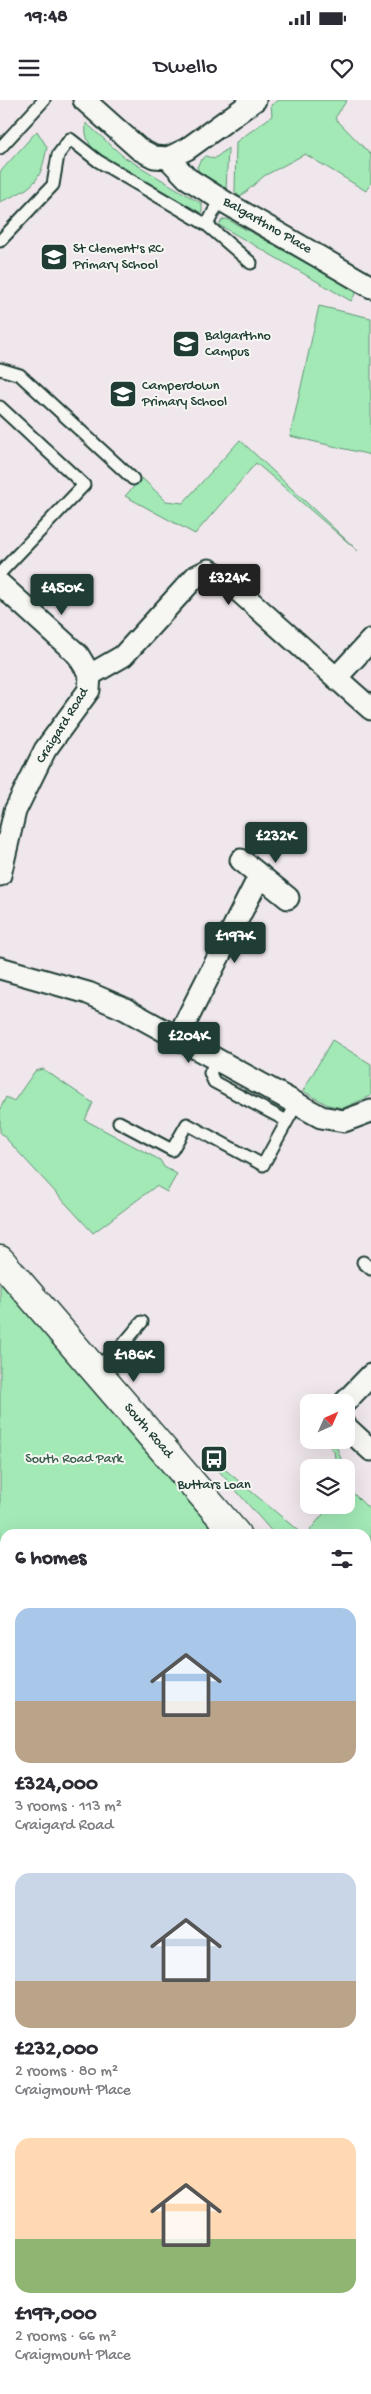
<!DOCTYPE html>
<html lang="en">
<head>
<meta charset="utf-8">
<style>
	:root { --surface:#fff; --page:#f2f2f3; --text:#2b2b33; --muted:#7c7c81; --accent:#1f3d34 }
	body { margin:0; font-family:"Gochi Hand",sans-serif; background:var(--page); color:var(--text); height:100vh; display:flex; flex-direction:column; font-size:19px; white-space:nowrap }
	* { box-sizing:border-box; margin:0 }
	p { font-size:16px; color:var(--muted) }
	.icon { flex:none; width:28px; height:28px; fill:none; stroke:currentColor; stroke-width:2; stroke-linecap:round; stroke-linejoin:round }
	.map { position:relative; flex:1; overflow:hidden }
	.panel { position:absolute; left:0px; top:1429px; width:371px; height:866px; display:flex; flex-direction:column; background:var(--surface); border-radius:15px 15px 0 0; box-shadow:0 5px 20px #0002 }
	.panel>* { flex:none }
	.needle { width:32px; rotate:45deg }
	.tools { position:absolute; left:300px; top:1294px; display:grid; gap:10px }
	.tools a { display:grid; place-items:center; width:55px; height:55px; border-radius:10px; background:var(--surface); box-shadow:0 5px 20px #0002; font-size:25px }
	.price { position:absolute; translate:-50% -42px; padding:0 11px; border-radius:5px; background:var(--accent); color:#fff; font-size:16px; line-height:32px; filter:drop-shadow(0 1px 2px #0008) }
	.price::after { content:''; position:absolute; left:50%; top:30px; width:15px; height:11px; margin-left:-8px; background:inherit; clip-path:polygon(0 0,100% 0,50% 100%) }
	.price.on { background:#222; color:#fff }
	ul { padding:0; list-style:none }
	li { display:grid; align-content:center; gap:10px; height:265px; padding:0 15px }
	li span { display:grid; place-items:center; height:155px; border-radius:15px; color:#555 }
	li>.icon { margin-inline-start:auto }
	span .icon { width:90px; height:90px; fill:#fffc; stroke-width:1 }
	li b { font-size:21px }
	h2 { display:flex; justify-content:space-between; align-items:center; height:60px; padding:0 15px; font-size:21px }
	.status { display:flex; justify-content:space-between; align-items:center; height:35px; padding:0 25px; background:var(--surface); direction:ltr }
	.status svg { height:14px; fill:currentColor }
	header { display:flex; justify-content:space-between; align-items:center; height:65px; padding:0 15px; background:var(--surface); font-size:22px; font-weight:600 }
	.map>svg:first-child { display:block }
	.green { fill:#a2e9b6; stroke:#609375 }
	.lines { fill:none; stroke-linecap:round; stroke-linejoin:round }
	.lane-casing { stroke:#1f3d34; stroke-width:15 }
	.street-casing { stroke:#1f3d34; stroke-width:25 }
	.secondary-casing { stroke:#1f3d34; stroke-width:31 }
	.lane { stroke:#f6f6f2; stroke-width:11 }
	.street { stroke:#f6f6f2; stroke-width:21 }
	.secondary { stroke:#f6f6f2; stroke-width:28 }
	.labels { text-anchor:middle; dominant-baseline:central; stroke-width:4; stroke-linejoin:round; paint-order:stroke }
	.street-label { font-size:14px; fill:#1f3d34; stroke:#f6f6f2 }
	.poi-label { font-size:14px; fill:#1f3d34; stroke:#f6f6f2; text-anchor:start }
	.park-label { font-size:14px; fill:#395f4e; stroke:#f6f6f2 }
</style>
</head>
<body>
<div class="status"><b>19:48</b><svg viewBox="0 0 49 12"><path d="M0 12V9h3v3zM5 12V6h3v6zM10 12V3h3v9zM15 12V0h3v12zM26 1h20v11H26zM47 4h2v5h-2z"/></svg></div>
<header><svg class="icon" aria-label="menu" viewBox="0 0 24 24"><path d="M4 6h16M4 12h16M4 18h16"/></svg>Dwello<svg class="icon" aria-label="heart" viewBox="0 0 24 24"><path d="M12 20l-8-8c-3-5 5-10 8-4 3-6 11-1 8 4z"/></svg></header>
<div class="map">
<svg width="371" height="2294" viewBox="0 0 371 2294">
	<rect width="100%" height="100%" fill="#f0e7ec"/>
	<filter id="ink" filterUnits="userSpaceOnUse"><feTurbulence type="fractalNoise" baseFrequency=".02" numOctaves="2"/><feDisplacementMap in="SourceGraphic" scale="10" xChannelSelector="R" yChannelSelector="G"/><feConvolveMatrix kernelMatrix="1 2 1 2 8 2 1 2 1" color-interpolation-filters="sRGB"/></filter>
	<g filter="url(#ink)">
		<path class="green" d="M279 0H347L335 18 371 55V83L366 91 305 54 264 76 240 97 235 92 236 42 272 16 271 5Z
			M86 23 124 57 202 104V114L101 57C90 47 84 38 86 23Z
			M37 31 47 47C40 84 34 87 0 102V72Z
			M228 48 226 90 200 74 197 67 200 61 206 56 214 59Z
			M227 119 357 191 351 201 219 125 222 120Z
			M319 206 371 218V355L290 336Z
			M240 340 358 451 256 363 195 434 125 396 142 378 166 401 183 403Z
			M332 940 371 964V996L343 1008 328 1005 303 991Z
			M43 969 93 1003 85 1020 160 1060 164 1067 177 1074 167 1092 156 1086 93 1133 0 1032V1009L6 997 14 1001 35 971Z
			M0 1160 237 1434H5V1940L0 1931Z
			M334 1340 344 1367H336L334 1351 324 1341Z
			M222 1367 302 1434H274L219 1371Z
			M346 1375 352 1392 371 1411V1483L366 1479V1434H314L310 1430 329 1407 334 1411 351 1407 346 1395Z
			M371 1502V1525H366V1506Z
			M366 1594 371 1598V1637L366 1633Z
			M0 2016 5 2023V2167L0 2174Z
			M366 2211 371 2217V2294H322L320 2290H366Z"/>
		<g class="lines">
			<g class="lane-casing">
				<path id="lane" d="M0 48 44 0
					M207 125 220 99
					M0 141 53 85 58 55 70 39 98 61 207 125 251 163
					M0 269 20 275 133 379
					M0 307 84 385 0 473
					M217 959 210 973 214 982 287 1021
					M119 1022 172 1050 187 1024 263 1065 297 1003
					M363 1162 371 1169
					M94 1269 121 1247 142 1222
					M309 2290 311 2294"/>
			</g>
			<g class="street-casing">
				<path id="street" d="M84 0 139 49 154 57 168 58 187 49 255 0
					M168 58 187 78 228 104 371 187
					M0 484 78 555 90 575
					M90 575 123 556 195 477 209 470 224 478 371 609
					M336 578 371 540
					M241 760 288 798
					M0 775 15 711 45 650 89 590 90 575
					M0 868 88 893 125 909 321 1017 344 1021 371 1011
					M178 937 260 775
					M345 1302 371 1275
					M346 1327 371 1350
					M366 1738 371 1743
					M366 2037 371 2043"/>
			</g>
			<g class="secondary-casing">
				<path id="secondary" d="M0 1160 236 1434
					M366 1553 371 1554
					M0 1645 5 1666
					M0 1968 5 1975
					M202 2290 204 2294"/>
			</g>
			<use href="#lane" class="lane"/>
			<use href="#street" class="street"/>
			<use href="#secondary" class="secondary"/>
		</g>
	</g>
	<defs>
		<g id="school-square" transform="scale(1.4375)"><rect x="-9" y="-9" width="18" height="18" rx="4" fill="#1f3d34" stroke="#f6f6f2"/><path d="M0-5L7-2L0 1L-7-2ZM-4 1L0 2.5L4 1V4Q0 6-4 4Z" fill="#fff"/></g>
		<g id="bus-square" transform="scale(1.4375)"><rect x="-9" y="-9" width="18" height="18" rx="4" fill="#1f3d34" stroke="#f6f6f2"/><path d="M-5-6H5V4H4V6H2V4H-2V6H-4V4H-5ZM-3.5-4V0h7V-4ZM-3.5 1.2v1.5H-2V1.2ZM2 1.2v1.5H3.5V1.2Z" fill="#fff"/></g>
	</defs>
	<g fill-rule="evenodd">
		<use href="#school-square" x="54" y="157"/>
		<use href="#school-square" x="186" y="244"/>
		<use href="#school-square" x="123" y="294"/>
		<use href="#bus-square" x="214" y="1359"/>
	</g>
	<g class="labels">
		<g class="street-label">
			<text transform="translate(267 126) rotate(30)">Balgarthno Place</text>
			<text transform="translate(63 626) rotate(-58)">Craigard Road</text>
			<text transform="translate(148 1331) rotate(49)">South Road</text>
		</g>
		<g class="poi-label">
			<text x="73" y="149">St Clement's RC<tspan x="73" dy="16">Primary School</tspan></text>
			<text x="205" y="236">Balgarthno<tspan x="205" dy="16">Campus</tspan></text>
			<text x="142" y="286">Camperdown<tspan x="142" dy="16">Primary School</tspan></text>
			<text x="214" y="1385" text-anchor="middle">Buttars Loan</text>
		</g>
		<g class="park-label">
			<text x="74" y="1359">South Road Park</text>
		</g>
	</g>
</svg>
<div class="tools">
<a><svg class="needle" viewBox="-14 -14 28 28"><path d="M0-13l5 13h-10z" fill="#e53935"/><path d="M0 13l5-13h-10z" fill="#7c7c81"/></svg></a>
<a><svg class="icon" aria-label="layers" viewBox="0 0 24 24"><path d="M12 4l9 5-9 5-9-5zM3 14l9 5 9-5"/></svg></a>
</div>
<b class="price on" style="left:229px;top:506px">£324K</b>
<b class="price" style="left:62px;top:516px">£450K</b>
<b class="price" style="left:276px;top:764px">£232K</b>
<b class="price" style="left:235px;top:864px">£197K</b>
<b class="price" style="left:189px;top:964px">£204K</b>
<b class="price" style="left:134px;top:1283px">£186K</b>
<section class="panel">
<h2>6 homes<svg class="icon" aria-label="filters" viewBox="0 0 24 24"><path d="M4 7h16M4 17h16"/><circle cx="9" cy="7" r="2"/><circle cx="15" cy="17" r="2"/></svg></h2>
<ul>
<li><span style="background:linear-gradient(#a9c7e8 60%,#b9a48a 0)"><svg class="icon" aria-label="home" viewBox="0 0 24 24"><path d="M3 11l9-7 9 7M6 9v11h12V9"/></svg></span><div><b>£324,000</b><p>3 rooms · 113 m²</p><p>Craigard Road</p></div></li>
<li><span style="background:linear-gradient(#c9d6e8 70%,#b9a48a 0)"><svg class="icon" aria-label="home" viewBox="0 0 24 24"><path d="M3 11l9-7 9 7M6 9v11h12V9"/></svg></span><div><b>£232,000</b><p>2 rooms · 80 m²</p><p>Craigmount Place</p></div></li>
<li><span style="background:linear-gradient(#ffd9b3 65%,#8fb573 0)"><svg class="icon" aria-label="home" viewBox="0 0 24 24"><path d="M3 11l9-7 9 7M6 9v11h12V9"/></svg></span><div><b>£197,000</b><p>2 rooms · 66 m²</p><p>Craigmount Place</p></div></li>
</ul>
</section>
</div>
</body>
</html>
